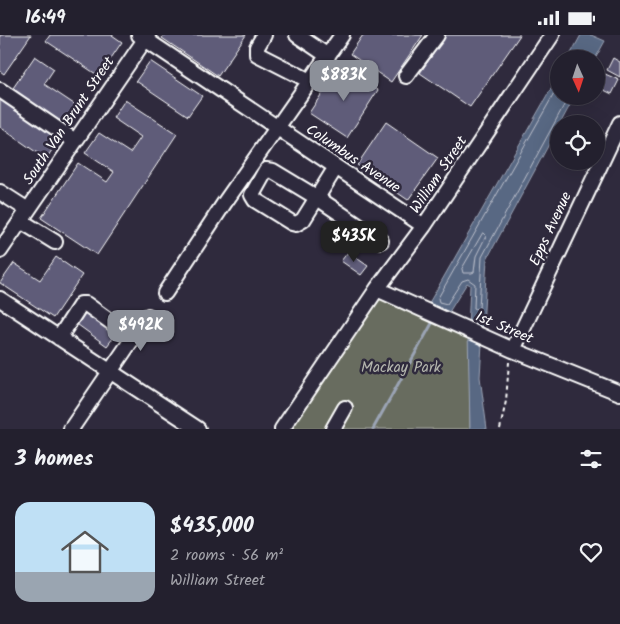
<!DOCTYPE html>
<html lang="en">
<head>
<meta charset="utf-8">
<style>
	:root { --surface:#23202e; --page:#2f2d3a; --text:#f1f3f6; --muted:#a3a3aa; --line:#403e4a; --accent:#8c9099 }
	body { margin:0; font-family:Kalam,sans-serif; background:var(--page); color:var(--text); height:100vh; display:flex; flex-direction:column; font-size:19px; white-space:nowrap }
	* { box-sizing:border-box; margin:0 }
	p { font-size:16px; color:var(--muted) }
	.icon { flex:none; width:28px; height:28px; fill:none; stroke:currentColor; stroke-width:2; stroke-linecap:round; stroke-linejoin:round }
	.map { position:relative; height:394px; overflow:hidden }
	.drawer { display:flex; flex-direction:column; background:var(--surface); flex:1 }
	.drawer>* { flex:none }
	.needle { width:32px; rotate:177deg }
	.buttons { position:absolute; left:550px; top:15px; display:grid; gap:10px }
	.buttons a { display:grid; place-items:center; width:55px; height:55px; border-radius:50%; background:var(--surface); box-shadow:0 5px 20px #0002,0 0 0 1px var(--line); font-size:25px }
	.price { position:absolute; translate:-50% -42px; padding:0 11px; border-radius:10px; background:var(--accent); color:#fff; font-size:16px; line-height:32px; filter:drop-shadow(0 1px 2px #0008) }
	.price::after { content:''; position:absolute; left:50%; top:30px; width:15px; height:11px; margin-left:-8px; background:inherit; clip-path:polygon(0 0,100% 0,50% 100%) }
	.price.on { background:#222; color:#fff }
	ul { padding:0; list-style:none }
	li { display:flex; align-items:center; gap:15px; height:125px; padding:0 15px }
	li span { display:grid; place-items:center; flex:none; width:140px; height:100px; border-radius:15px; color:#555 }
	li>.icon { margin-inline-start:auto }
	span .icon { width:60px; height:60px; fill:#fffc; stroke-width:1 }
	li b { font-size:21px }
	h2 { display:flex; justify-content:space-between; align-items:center; height:60px; padding:0 15px; font-size:21px }
	.status { display:flex; justify-content:space-between; align-items:center; height:35px; padding:0 25px; background:var(--surface); direction:ltr }
	.status svg { height:14px; fill:currentColor }
	.map>svg:first-child { display:block }
	.green { fill:#686c5e; stroke:#b4b6ae }
	.water { fill:#596783; stroke:#9ba4b5 }
	.lines { fill:none; stroke-linecap:round; stroke-linejoin:round }
	.shore { stroke:#bdc2cd; stroke-width:1 }
	.stream { stroke:#9ba4b5; stroke-width:3 }
	.building { fill:#5e5b79; stroke:#fff }
	.minor-casing { stroke:#fff; stroke-width:18 }
	.path { stroke:#fff; stroke-width:2; stroke-dasharray:4 4; stroke-linecap:butt }
	.minor { stroke:#2f2a3d; stroke-width:14 }
	.labels { text-anchor:middle; dominant-baseline:central; stroke-width:5; stroke-linejoin:round; paint-order:stroke }
	.street-label { font-size:15px; fill:#fff; stroke:#2f2a3d }
	.park-label { font-size:15px; fill:#b4b6ae; stroke:#2f2a3d }
</style>
</head>
<body>
<div class="status"><b>16:49</b><svg viewBox="0 0 49 12"><path d="M0 12V9h3v3zM5 12V6h3v6zM10 12V3h3v9zM15 12V0h3v12zM26 1h20v11H26zM47 4h2v5h-2z"/></svg></div>
<div class="map">
<svg width="620" height="394" viewBox="0 0 620 394">
	<rect width="100%" height="100%" fill="#2f2a3d"/>
	<filter id="ink" filterUnits="userSpaceOnUse"><feTurbulence type="fractalNoise" baseFrequency=".02" numOctaves="2"/><feDisplacementMap in="SourceGraphic" scale="10" xChannelSelector="R" yChannelSelector="G"/><feConvolveMatrix kernelMatrix="1 2 1 2 8 2 1 2 1" color-interpolation-filters="sRGB"/></filter>
	<g filter="url(#ink)">
		<path class="green" d="M379 255 469 300 470 394H283Z"/>
		<path class="water" d="M581 0H591L605 6 595 24H568Z
			M559 40V61H575L487 224 480 342 487 394H470L468 295 470 250 467 248 449 277 429 268Z"/>
		<g class="lines">
			<path class="shore" d="M559 50 438 263 439 267 447 269 462 246 468 244 475 249 474 273 476 274 479 273 482 222 569 61
				M483 198 486 201 476 221 474 237 472 238H463L462 234Z"/>
			<path class="stream" d="M373 394 435 283"/>
		</g>
		<path class="building" d="M0 0H31L4 39 0 36Z
			M50 0H112L122 7 99 41 46 6Z
			M164 0H246L218 41 162 3Z
			M363 0H423L391 47 350 19Z
			M446 0H520L470 72 420 38Z
			M35 21 54 34 44 49 80 73 66 93 11 56Z
			M613 23 620 27V42L607 35Z
			M150 26 202 61 188 81 136 46Z
			M341 30 378 55 347 103 309 78Z
			M605 39 619 45 612 59 598 52Z
			M0 62 60 103 46 124 0 92Z
			M125 65 177 99 97 220 41 183 78 128 107 147 114 137 85 118 99 98 130 118 141 102 113 83Z
			M386 87 438 123 408 165 357 130Z
			M348 217 368 231 361 240 341 226Z
			M56 222 82 240 53 283 0 248 14 228 40 245Z
			M82 275 116 299 107 311 74 287Z"/>
		<g class="lines">
			<g class="minor-casing">
				<path id="minor" d="M139 0 424 191
					M264 0 257 12V19L310 46
					M297 0 328 21
					M406 41 437 0
					M0 55 75 106
					M336 132 303 185 296 189 292 188 255 165 252 160 266 135 273 136 316 162 381 206
					M0 157 28 175
					M21 186 55 207
					M0 216 148 0
					M377 254 513 315 620 358
					M165 258 225 167 342 0
					M0 264 198 394
					M59 303 81 269H86L133 303
					M513 315 620 88
					M71 394 148 281
					M282 394 377 254 424 191 552 0
					M333 394 345 373"/>
			</g>
			<path class="path" d="M500 394 506 366 509 327"/>
			<use href="#minor" class="minor"/>
		</g>
	</g>
	<g class="labels">
		<g class="street-label">
			<text transform="translate(69 86) rotate(-56)">South Van Brunt Street</text>
			<text transform="translate(353 124) rotate(34)">Columbus Avenue</text>
			<text transform="translate(439 140) rotate(-56)">William Street</text>
			<text transform="translate(551 194) rotate(-65)">Epps Avenue</text>
			<text transform="translate(504 293) rotate(23)">1st Street</text>
		</g>
		<g class="park-label">
			<text x="401" y="333">Mackay Park</text>
		</g>
	</g>
</svg>
<div class="buttons">
<a><svg class="needle" viewBox="-14 -14 28 28"><path d="M0-13l5 13h-10z" fill="#e53935"/><path d="M0 13l5-13h-10z" fill="#a3a3aa"/></svg></a>
<a><svg class="icon" aria-label="locate" viewBox="0 0 24 24"><circle cx="12" cy="12" r="6"/><path d="M12 2v4M12 18v4M2 12h4M18 12h4"/></svg></a>
</div>
<b class="price" style="left:344px;top:67px">$883K</b>
<b class="price on" style="left:354px;top:228px">$435K</b>
<b class="price" style="left:141px;top:317px">$492K</b>
</div>
<section class="drawer">
<h2>3 homes<svg class="icon" aria-label="filters" viewBox="0 0 24 24"><path d="M4 7h16M4 17h16"/><circle cx="9" cy="7" r="2"/><circle cx="15" cy="17" r="2"/></svg></h2>
<ul>
<li><span style="background:linear-gradient(#bfe0f5 70%,#9aa5b1 0)"><svg class="icon" aria-label="home" viewBox="0 0 24 24"><path d="M3 11l9-7 9 7M6 9v11h12V9"/></svg></span><div><b>$435,000</b><p>2 rooms · 56 m²</p><p>William Street</p></div><svg class="icon" aria-label="heart" viewBox="0 0 24 24"><path d="M12 20l-8-8c-3-5 5-10 8-4 3-6 11-1 8 4z"/></svg></li>
</ul>
</section>
</body>
</html>
